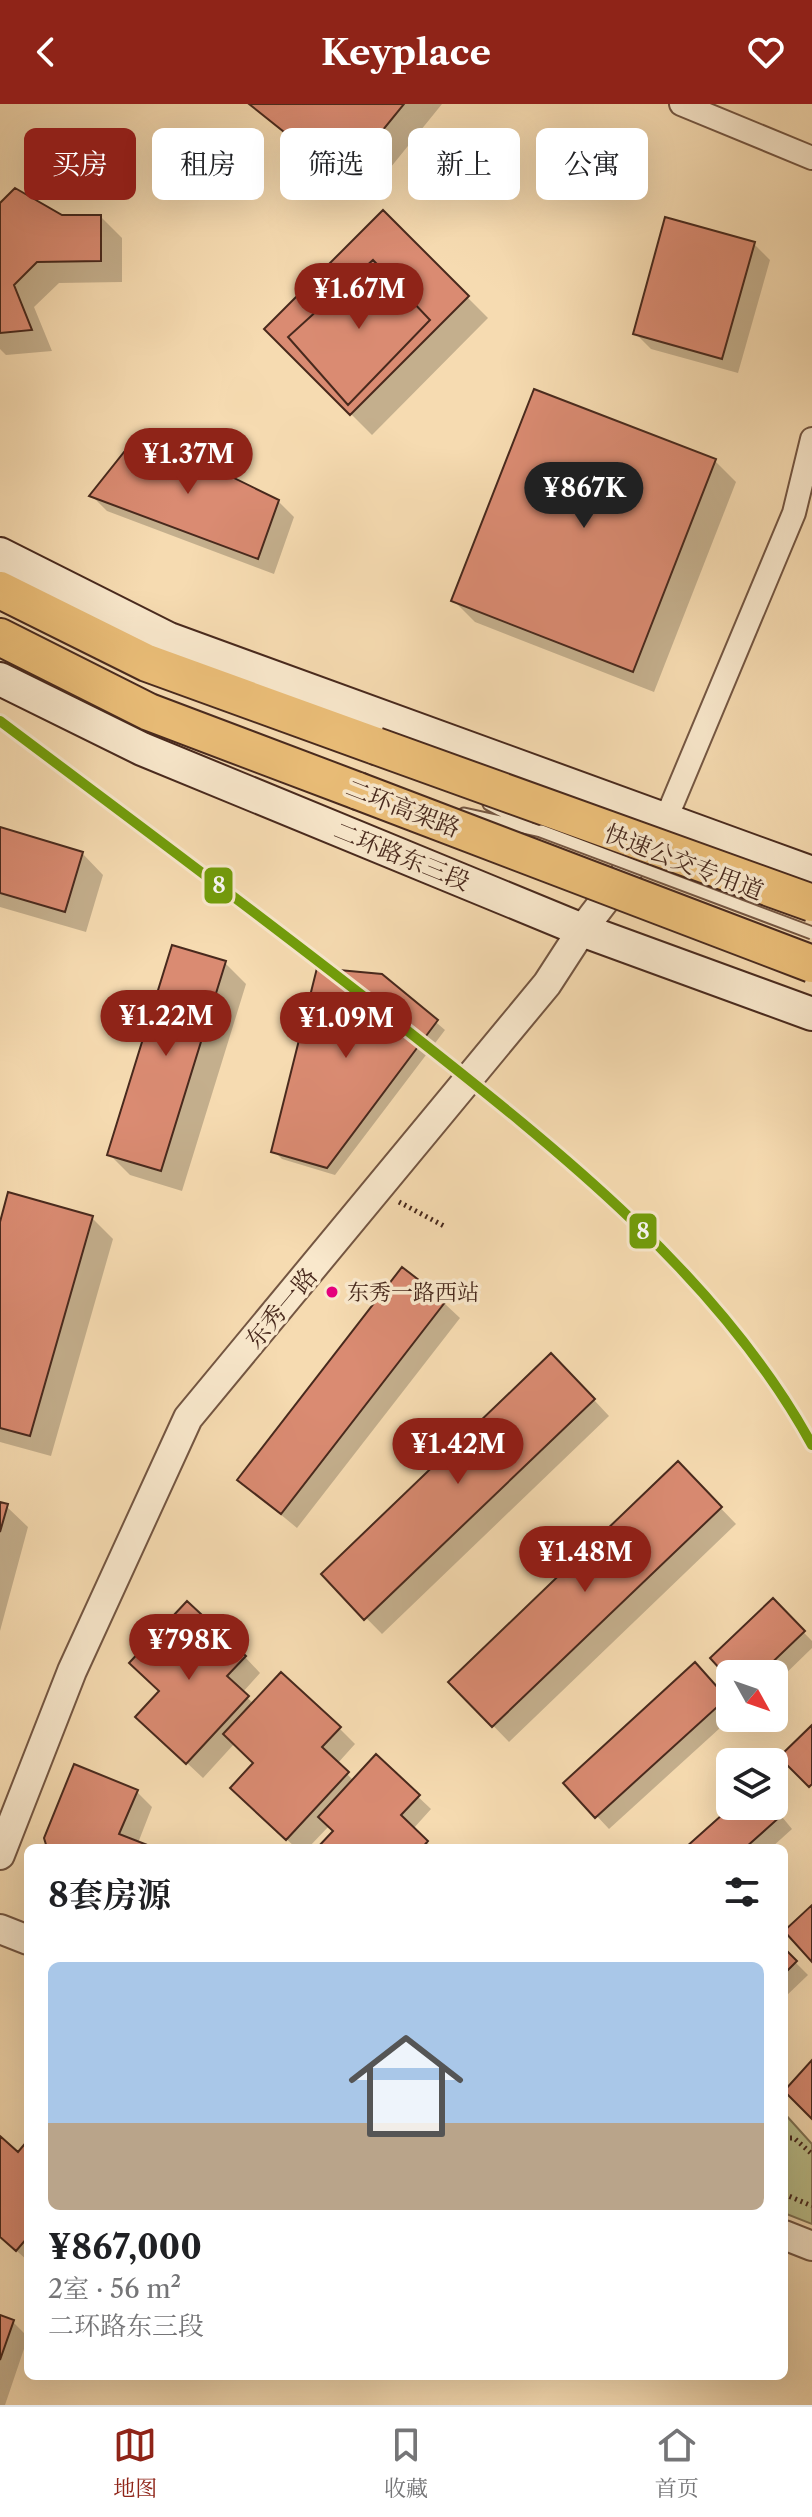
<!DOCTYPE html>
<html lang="zh">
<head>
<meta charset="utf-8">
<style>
	:root { --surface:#fff; --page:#f6f6f6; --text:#202124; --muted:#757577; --line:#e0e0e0; --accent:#8f2418 }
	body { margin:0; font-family:"Libre Caslon Text","Noto Serif SC",serif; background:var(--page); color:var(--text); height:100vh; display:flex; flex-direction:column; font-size:30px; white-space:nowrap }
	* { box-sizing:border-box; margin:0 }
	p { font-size:26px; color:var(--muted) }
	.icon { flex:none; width:44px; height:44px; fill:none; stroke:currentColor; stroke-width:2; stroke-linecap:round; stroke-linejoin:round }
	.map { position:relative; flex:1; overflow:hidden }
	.sheet { position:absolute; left:24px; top:1740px; width:764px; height:536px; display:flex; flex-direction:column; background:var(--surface); border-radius:12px; box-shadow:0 8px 32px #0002 }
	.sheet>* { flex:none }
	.guide { position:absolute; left:24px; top:24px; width:764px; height:72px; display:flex; gap:16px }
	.needle { width:52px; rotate:130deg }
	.buttons { position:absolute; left:716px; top:1556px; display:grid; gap:16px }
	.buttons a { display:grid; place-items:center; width:72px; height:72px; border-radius:12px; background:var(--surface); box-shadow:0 8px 32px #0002; font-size:40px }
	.price { position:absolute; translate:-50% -68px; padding:0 18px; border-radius:28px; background:var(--accent); color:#fff; font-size:26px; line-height:52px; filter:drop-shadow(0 2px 4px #0008) }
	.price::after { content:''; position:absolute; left:50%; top:48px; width:24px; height:18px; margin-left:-12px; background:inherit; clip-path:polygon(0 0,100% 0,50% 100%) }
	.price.on { background:#222; color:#fff }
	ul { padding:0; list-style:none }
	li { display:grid; align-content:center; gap:16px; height:424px; padding:0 24px }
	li+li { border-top:2px solid var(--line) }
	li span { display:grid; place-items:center; height:248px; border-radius:12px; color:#555 }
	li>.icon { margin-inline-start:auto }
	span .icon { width:144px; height:144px; fill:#fffc; stroke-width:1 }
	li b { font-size:34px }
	h2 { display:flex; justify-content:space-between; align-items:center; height:96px; padding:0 24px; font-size:34px }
	.tag { padding:0 28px; border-radius:12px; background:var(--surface); box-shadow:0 8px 32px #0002; font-size:28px; line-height:72px }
	.tag.on { background:var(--accent); color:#fff }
	header { display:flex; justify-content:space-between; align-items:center; height:104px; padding:0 24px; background:var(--accent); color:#fff; font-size:36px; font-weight:700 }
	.dock { display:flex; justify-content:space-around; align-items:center; height:112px; border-top:2px solid var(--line); background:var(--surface); font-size:22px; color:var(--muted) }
	.dock a { display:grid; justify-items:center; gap:4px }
	.dock .on { color:var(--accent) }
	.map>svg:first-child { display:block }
	.green { fill:#bdc08b; stroke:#827454; stroke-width:2 }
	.shadow { fill:#0003 }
	.building { fill:#da8b72; stroke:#48291d; stroke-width:2 }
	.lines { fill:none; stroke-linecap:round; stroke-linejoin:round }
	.service-casing { stroke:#745642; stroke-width:15 }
	.minor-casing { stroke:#745642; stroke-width:26 }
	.tertiary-casing { stroke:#745642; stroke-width:32 }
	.secondary-casing { stroke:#48291d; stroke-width:36 }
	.trunk-casing { stroke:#48291d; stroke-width:40 }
	.path { stroke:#48291d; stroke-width:5; stroke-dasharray:2 4; stroke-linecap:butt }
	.service { stroke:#f9e8cc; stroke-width:11 }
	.minor { stroke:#f9e8cc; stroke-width:22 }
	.tertiary { stroke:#f9e8cc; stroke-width:28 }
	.secondary { stroke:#f9e8cc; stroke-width:32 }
	.trunk { stroke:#ebbe78; stroke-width:36 }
	.service-bridge-casing { stroke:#745642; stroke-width:15; stroke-linecap:butt }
	.trunk-bridge-casing { stroke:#48291d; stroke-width:40; stroke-linecap:butt }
	.service-bridge { stroke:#f9e8cc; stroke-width:11 }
	.trunk-bridge { stroke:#ebbe78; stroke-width:36 }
	.metro-1-casing { stroke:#f9e8cc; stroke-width:16 }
	.metro-1 { stroke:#729e0a; stroke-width:10 }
	.bus-dot { fill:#e5007d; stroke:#f9e8cc; stroke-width:3 }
	.labels { text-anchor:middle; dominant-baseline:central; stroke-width:7; stroke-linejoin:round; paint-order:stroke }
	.bus-label { font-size:22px; fill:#48291d; stroke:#f9e8cc; text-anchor:start }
	.street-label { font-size:24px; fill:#48291d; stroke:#f9e8cc }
	.line-badge { stroke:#f9e8cc; stroke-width:3 }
	.badge-label { font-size:22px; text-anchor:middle; font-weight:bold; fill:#fff }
</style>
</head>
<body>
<header><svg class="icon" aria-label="back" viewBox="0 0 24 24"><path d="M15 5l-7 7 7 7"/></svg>Keyplace<svg class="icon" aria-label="heart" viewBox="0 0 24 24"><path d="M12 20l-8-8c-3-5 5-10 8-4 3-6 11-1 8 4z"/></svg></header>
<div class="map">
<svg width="812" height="2301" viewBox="0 0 812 2301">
	<rect width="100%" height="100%" fill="#f6dbb1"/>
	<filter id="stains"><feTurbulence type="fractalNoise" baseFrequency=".0025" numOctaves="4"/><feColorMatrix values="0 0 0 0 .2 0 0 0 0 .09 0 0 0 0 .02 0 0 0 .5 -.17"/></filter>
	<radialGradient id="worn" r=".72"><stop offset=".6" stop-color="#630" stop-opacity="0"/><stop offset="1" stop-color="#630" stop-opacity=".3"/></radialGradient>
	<path class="green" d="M784 2009 812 2040V2120L784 2109Z"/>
	<path class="shadow" d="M249 0H442L365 95Z
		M0 101 61 113H101L122 134V178L59 179 34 203 52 247 6 251 0 245Z
		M383 109 488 214 372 331 266 225Z
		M754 140 770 156 738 269 651 245 635 229Z
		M715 357 736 378 654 588 475 518 454 497Z
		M92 392 278 397 294 413 274 470 107 407Z
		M0 725 82 749 103 771 86 828 0 803Z
		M225 859 246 880 182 1087 130 1071 109 1050Z
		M381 871 445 926 335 1071 282 1055 274 1047Z
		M92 1114 113 1135 51 1352 0 1338V1125Z
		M444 1199 460 1214 297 1424 239 1376Z
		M567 1267 609 1312 382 1530 323 1470Z
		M678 1360 736 1420 509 1638 451 1578Z
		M0 1400 6 1402 28 1423 0 1527Z
		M773 1497 812 1537V1544L774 1581V1570L730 1573 712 1554Z
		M245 1553 260 1569 242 1589 254 1600 339 1624 355 1640 337 1660 354 1677 376 1653 431 1705 413 1725 433 1744H320L336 1727 330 1721 308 1744H296L249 1700 256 1659 235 1639 203 1674 154 1628Z
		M707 1573 730 1599 731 1614 609 1725 566 1679Z
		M137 1688 152 1703 138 1739 149 1744H49Z
		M735 1702H773L792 1725 771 1744H688Z
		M784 1847 808 1871 784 1894Z
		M0 2035 18 2051 28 2039V2157L0 2132Z
		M0 2213 13 2218 28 2233 5 2301H0Z"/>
	<path class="building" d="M249 0H404L343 75Z
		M15 84 62 111H101V157L37 158 14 181 32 226 0 229V99Z
		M383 106 469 192 350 311 264 225Z
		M665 113 755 138 722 255 633 230Z
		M373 156 430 216 348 301 288 233Z
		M534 285 716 355 633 568 451 497Z
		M140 328 279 396 258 455 89 392Z
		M0 723 83 748 65 808 0 789Z
		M172 841 226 857 161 1067 107 1051Z
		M317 864 382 870 438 916 327 1064 271 1048Z
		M8 1088 93 1112 30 1332 0 1324V1118Z
		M402 1163 446 1197 281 1410 237 1376Z
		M551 1249 595 1295 364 1516 321 1470Z
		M678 1357 722 1403 492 1623 448 1578Z
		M0 1398 8 1400 0 1428Z
		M773 1494 805 1527 760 1570H730V1576L710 1554Z
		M187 1497 246 1552 227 1572 249 1592 186 1660 135 1613 159 1587 129 1559Z
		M695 1558 727 1594 595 1714 563 1679Z
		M281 1568 341 1623 322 1643 349 1668 286 1736 230 1684 253 1659 223 1630Z
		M812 1621V1680L809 1683 779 1653Z
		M376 1650 420 1691 401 1711 428 1737 422 1744H317L333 1727 318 1713Z
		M74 1660 138 1686 119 1730 155 1744H47L44 1734Z
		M732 1702H774L782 1711 745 1744H685Z
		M812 1801V1858L784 1827Z
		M784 1844 797 1857 784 1870Z
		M812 1956V2015L784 1987Z
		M0 2032 18 2048 28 2036V2133L16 2147 0 2133Z
		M0 2211 14 2216 0 2256Z"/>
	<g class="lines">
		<g class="service-casing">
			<path id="service" d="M489 700 527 720
				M464 710 541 727"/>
		</g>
		<g class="minor-casing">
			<path id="minor" d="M681 0 812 54
				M665 717 794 409 812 335"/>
		</g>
		<g class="tertiary-casing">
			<path id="tertiary" d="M0 1751 72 1567 188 1314 547 880 582 826 660 724
				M0 1825 28 1836
				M784 2131 812 2142"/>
		</g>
		<g class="secondary-casing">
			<path id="secondary" d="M0 450 169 535 812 769
				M0 575 142 645 582 826 812 910"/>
		</g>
		<g class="trunk-casing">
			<path id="trunk" d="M0 486 147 559 376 642
				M0 533 149 608 358 687"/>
		</g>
		<path class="path" d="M399 1098 444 1122
			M784 2034H794L812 2050
			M784 2090 812 2102"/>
		<use href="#service" class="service"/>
		<use href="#minor" class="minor"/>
		<use href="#tertiary" class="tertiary"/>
		<use href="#secondary" class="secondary"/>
		<use href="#trunk" class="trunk"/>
		<g class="service-bridge-casing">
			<path id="service-bridge" d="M541 727 812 829"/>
		</g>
		<g class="trunk-bridge-casing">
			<path id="trunk-bridge" d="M376 642 812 799
				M358 687 812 860"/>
		</g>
		<use href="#service-bridge" class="service-bridge"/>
		<use href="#trunk-bridge" class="trunk-bridge"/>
		<g class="metro-1-casing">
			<path id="metro-1" d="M0 617C137 720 275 822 409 928 556 1044 721 1174 812 1341"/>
		</g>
		<use href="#metro-1" class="metro-1"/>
	</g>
	<circle class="bus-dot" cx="332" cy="1188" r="7"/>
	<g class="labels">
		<g class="bus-label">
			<text x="347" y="1188">东秀一路西站</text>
		</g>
		<g class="street-label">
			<text transform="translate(403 704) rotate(21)">二环高架路</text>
			<text transform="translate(402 752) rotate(22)">二环路东三段</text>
			<text transform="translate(684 758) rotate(21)">快速公交专用道</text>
			<text transform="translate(281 1204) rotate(-50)">东秀一路</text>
		</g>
	</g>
	<g class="line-badge">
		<rect x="203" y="762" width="31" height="39" rx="8" fill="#729e0a"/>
		<rect x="628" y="1108" width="30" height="38" rx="8" fill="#729e0a"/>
	</g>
	<g class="badge-label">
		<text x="219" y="789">8</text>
		<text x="643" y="1135">8</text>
	</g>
	<rect width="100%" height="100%" filter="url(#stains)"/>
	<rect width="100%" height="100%" fill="url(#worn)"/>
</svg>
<div class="buttons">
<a><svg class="needle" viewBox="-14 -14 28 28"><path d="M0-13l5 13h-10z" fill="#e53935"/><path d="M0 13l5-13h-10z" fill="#757577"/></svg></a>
<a><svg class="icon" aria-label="layers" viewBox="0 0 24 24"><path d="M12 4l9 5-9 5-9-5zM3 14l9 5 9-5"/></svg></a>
</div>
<b class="price" style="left:359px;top:227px">¥1.67M</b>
<b class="price" style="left:188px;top:392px">¥1.37M</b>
<b class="price on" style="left:584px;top:426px">¥867K</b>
<b class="price" style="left:166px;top:954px">¥1.22M</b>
<b class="price" style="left:346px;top:956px">¥1.09M</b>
<b class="price" style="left:458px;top:1382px">¥1.42M</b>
<b class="price" style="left:585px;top:1490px">¥1.48M</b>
<b class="price" style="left:189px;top:1578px">¥798K</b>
<div class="guide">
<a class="tag on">买房</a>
<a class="tag">租房</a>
<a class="tag">筛选</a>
<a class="tag">新上</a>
<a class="tag">公寓</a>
</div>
<section class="sheet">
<h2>8套房源<svg class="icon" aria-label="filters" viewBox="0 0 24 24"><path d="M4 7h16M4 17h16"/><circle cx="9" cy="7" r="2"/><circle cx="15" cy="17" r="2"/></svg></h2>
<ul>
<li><span style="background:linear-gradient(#a9c7e8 65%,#b9a48a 0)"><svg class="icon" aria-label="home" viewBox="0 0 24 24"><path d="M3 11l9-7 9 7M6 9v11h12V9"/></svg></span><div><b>¥867,000</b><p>2室 · 56 m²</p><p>二环路东三段</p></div></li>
</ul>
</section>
</div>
<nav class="dock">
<a class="on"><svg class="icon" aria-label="map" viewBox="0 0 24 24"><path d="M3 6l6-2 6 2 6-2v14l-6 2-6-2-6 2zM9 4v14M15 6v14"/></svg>地图</a>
<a><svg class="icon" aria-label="saved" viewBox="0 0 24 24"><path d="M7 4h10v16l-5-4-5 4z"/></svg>收藏</a>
<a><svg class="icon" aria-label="home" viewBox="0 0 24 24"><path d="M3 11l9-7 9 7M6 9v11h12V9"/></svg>首页</a>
</nav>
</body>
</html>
